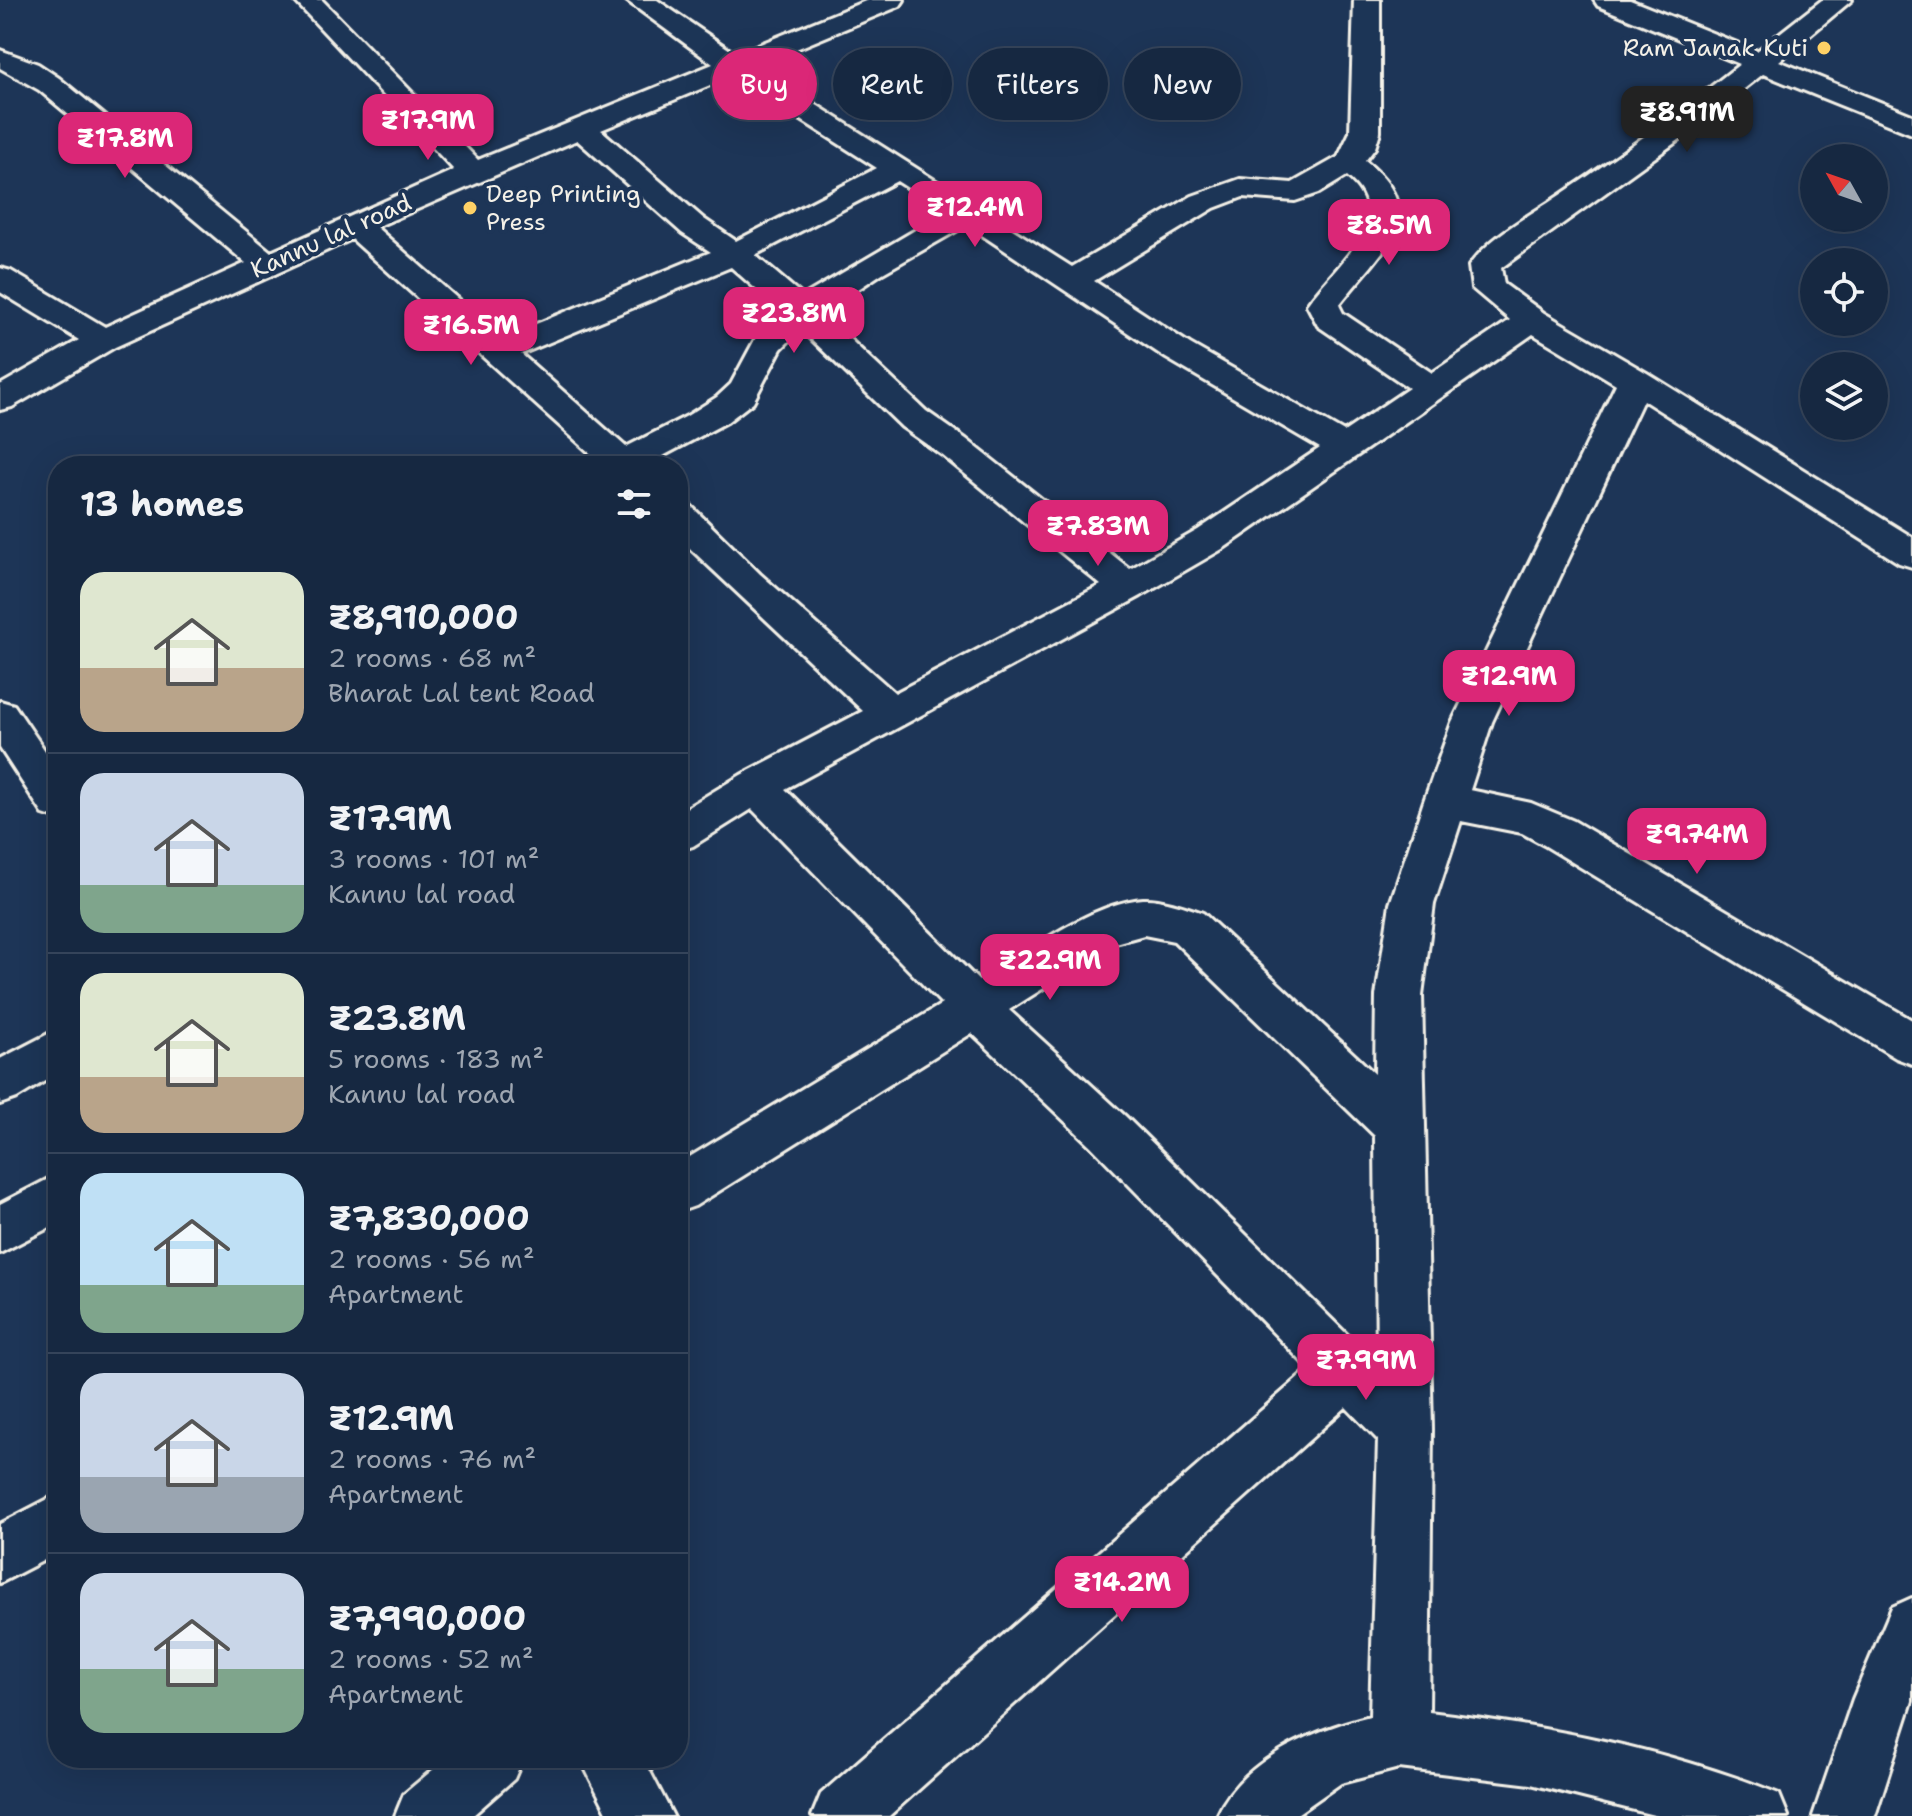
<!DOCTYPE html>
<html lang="en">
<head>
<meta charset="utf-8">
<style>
	:root { --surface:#162841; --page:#1f3048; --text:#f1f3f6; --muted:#9ea6b1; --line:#35445a; --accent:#db2777 }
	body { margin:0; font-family:"Shantell Sans",sans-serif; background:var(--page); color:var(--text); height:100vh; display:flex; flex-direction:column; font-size:30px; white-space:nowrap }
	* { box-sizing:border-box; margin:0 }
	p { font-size:26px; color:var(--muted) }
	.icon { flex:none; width:44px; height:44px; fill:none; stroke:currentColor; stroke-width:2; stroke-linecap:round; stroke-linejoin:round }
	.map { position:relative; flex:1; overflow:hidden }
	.panel { position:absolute; left:48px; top:456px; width:640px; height:1312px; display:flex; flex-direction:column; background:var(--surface); border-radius:32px; box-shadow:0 8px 32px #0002,0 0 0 2px var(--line) }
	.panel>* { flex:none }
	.banner { position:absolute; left:712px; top:48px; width:760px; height:72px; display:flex; gap:16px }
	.needle { width:52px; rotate:310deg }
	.fabs { position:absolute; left:1800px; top:144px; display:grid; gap:16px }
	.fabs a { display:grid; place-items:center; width:88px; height:88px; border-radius:50%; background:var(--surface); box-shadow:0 8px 32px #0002,0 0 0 2px var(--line); font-size:40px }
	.price { position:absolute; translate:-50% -68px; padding:0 18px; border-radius:16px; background:var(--accent); color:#fff; font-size:26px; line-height:52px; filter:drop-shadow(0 2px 4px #0008) }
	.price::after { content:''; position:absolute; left:50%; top:48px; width:24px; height:18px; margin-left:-12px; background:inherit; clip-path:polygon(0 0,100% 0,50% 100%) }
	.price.current { background:#222; color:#fff }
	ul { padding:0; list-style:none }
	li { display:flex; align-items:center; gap:24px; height:200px; padding:0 32px }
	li+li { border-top:2px solid var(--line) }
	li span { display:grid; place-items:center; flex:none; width:224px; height:160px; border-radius:24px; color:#555 }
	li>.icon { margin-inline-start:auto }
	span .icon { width:96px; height:96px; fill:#fffc; stroke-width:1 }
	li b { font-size:34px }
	h2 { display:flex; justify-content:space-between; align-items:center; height:96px; padding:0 32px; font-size:34px }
	.tag { padding:0 28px; border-radius:36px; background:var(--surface); box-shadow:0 8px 32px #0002,0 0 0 2px var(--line); font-size:28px; line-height:72px }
	.tag.current { background:var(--accent); color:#fff }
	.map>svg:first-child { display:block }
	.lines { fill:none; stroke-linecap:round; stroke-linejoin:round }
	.minor-casing { stroke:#f4f1e8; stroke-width:6 }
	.minor { fill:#1d3557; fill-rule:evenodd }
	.poi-dot { fill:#ffd166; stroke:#1d3557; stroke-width:3 }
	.labels { text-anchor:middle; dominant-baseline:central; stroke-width:8; stroke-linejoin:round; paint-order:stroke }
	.far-poi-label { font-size:24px; fill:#f4f1e8; stroke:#1d3557; text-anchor:end }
	.far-street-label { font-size:24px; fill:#f4f1e8; stroke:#1d3557 }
</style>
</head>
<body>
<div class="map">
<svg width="1912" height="1816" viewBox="0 0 1912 1816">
	<rect width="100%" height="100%" fill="#1d3557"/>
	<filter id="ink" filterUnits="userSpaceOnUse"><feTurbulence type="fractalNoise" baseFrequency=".0125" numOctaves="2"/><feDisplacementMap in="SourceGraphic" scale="16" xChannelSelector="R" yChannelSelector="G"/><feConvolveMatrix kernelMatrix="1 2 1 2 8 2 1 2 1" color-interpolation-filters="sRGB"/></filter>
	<g filter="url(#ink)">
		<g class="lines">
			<g class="minor-casing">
				<path id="minor" d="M294 0H322L478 160 713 64 626 0H657L736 54 868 0H904L900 6 755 66 1072 267 1192 196 1240 179 1292 183 1338 157 1350 132 1354 0H1380V132L1375 148 1365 161C1435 215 1377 255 1339 305L1343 313 1432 373 1510 320 1472 288 1469 266C1491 234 1535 213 1566 191 1626 151 1683 109 1740 64L1598 6 1594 0H1630L1757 51 1822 0H1852L1779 61 1912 115V134L1763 74 1683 137 1501 268 1504 284 1544 313 1647 373 1912 537V567L1899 563 1643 400 1492 722 1470 790 1531 803 1574 821 1912 1020V1064L1896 1058 1544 845 1522 833 1461 821 1434 904 1422 996 1432 1429 1429 1712C1547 1726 1668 1749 1779 1794L1788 1816H1658L1531 1784 1399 1768 1341 1783 1294 1816H1217C1241 1760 1314 1730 1370 1716L1378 1440 1346 1407 889 1816H812L821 1794 1309 1369 1091 1146 972 1033 695 1206 678 1212V1164L942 1004 752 809 693 846 678 851V813L741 775 863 711 678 537V503L691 506 760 574 895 693 1101 585 942 455 902 427 801 329 781 349 753 402 727 422 644 466H597L600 462 352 239 115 347 12 407 0 410V385L79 340 0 292V268L11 271 105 327 246 263 39 90 0 68V50L38 64 59 78 271 252 454 170ZM732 76 877 168 736 241 704 219 601 130ZM577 140 682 233 711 252 502 338 376 227ZM1347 176C1401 219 1333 267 1307 305L1318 326 1409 388 1344 432 1190 344 1094 281 1214 208 1243 197 1295 201 1319 193ZM897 181 946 212 803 296 755 255ZM967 225 1166 358 1320 448 1198 530 1130 569 966 439 926 411 822 313 881 274ZM731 267 782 312 759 332 731 384 717 397 687 416 626 447 521 354ZM1533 334 1616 384 1452 722 1424 801 1390 904 1376 996 1375 1074 1203 913C1186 907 1161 898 1143 899 1091 903 1024 954 979 981L785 789 1141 596 1224 548ZM1144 935 1174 941 1375 1136 1377 1364 1125 1116 1009 1010 1115 943Z
					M0 701 14 705 58 770V819L43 814 0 748Z
					M58 1029V1073L17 1098 0 1104V1059Z
					M58 1174V1223L0 1253V1204Z
					M58 1494V1553L0 1583V1524Z
					M1912 1598V1701L1875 1816H1813L1853 1699 1892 1607Z
					M447 1758H523L514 1779 472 1816H395L404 1794Z
					M580 1758H643L673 1816H609Z"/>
			</g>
			<use href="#minor" class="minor"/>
		</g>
	</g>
	<g class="poi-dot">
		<circle cx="1824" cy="48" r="8"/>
		<circle cx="470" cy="208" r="8"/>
	</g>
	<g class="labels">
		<g class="far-poi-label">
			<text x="1808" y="48">Ram Janak Kuti</text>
			<text x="486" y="194" text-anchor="start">Deep Printing<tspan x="486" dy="28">Press</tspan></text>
		</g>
		<g class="far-street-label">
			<text transform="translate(331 236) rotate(-24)">Kannu lal road</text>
		</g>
	</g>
</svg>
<div class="fabs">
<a><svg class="needle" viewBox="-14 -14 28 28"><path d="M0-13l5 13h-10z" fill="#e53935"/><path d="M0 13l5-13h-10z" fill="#9ea6b1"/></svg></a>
<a><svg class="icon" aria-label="locate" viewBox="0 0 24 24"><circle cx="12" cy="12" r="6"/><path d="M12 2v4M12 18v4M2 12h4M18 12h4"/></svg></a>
<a><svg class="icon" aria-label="layers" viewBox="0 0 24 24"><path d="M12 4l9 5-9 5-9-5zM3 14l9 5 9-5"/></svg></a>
</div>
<b class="price current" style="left:1687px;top:154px">₹8.91M</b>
<b class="price" style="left:428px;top:162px">₹17.9M</b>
<b class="price" style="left:125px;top:180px">₹17.8M</b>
<b class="price" style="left:975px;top:249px">₹12.4M</b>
<b class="price" style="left:1389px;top:267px">₹8.5M</b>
<b class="price" style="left:794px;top:355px">₹23.8M</b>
<b class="price" style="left:471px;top:367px">₹16.5M</b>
<b class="price" style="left:1098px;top:568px">₹7.83M</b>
<b class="price" style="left:1509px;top:718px">₹12.9M</b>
<b class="price" style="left:1697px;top:876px">₹9.74M</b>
<b class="price" style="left:1050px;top:1002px">₹22.9M</b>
<b class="price" style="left:1366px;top:1402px">₹7.99M</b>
<b class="price" style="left:1122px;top:1624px">₹14.2M</b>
<div class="banner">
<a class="tag current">Buy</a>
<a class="tag">Rent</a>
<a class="tag">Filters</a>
<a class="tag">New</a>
</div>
<section class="panel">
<h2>13 homes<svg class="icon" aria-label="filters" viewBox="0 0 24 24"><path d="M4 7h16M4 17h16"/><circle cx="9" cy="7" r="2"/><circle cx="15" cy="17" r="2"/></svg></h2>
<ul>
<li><span style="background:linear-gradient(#dfe7d0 60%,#b9a48a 0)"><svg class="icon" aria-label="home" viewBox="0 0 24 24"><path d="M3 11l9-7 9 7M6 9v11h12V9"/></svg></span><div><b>₹8,910,000</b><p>2 rooms · 68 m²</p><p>Bharat Lal tent Road</p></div></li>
<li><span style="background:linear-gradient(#c9d6e8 70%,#7fa58c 0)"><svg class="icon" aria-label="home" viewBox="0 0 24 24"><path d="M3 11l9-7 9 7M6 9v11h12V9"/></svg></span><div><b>₹17.9M</b><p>3 rooms · 101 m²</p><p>Kannu lal road</p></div></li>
<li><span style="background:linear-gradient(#dfe7d0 65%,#b9a48a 0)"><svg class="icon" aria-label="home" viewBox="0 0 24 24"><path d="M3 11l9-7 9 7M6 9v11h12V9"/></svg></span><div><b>₹23.8M</b><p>5 rooms · 183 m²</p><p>Kannu lal road</p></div></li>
<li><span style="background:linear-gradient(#bfe0f5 70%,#7fa58c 0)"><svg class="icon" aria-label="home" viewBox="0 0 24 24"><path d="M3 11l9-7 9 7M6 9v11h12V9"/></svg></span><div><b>₹7,830,000</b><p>2 rooms · 56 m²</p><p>Apartment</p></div></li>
<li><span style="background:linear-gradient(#c9d6e8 65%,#9aa5b1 0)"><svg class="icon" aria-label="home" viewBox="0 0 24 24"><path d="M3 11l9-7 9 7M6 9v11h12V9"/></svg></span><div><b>₹12.9M</b><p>2 rooms · 76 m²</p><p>Apartment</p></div></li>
<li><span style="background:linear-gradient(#c9d6e8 60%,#7fa58c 0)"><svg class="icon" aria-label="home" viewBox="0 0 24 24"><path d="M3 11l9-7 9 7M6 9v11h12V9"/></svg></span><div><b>₹7,990,000</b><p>2 rooms · 52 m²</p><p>Apartment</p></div></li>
</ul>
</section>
</div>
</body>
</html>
